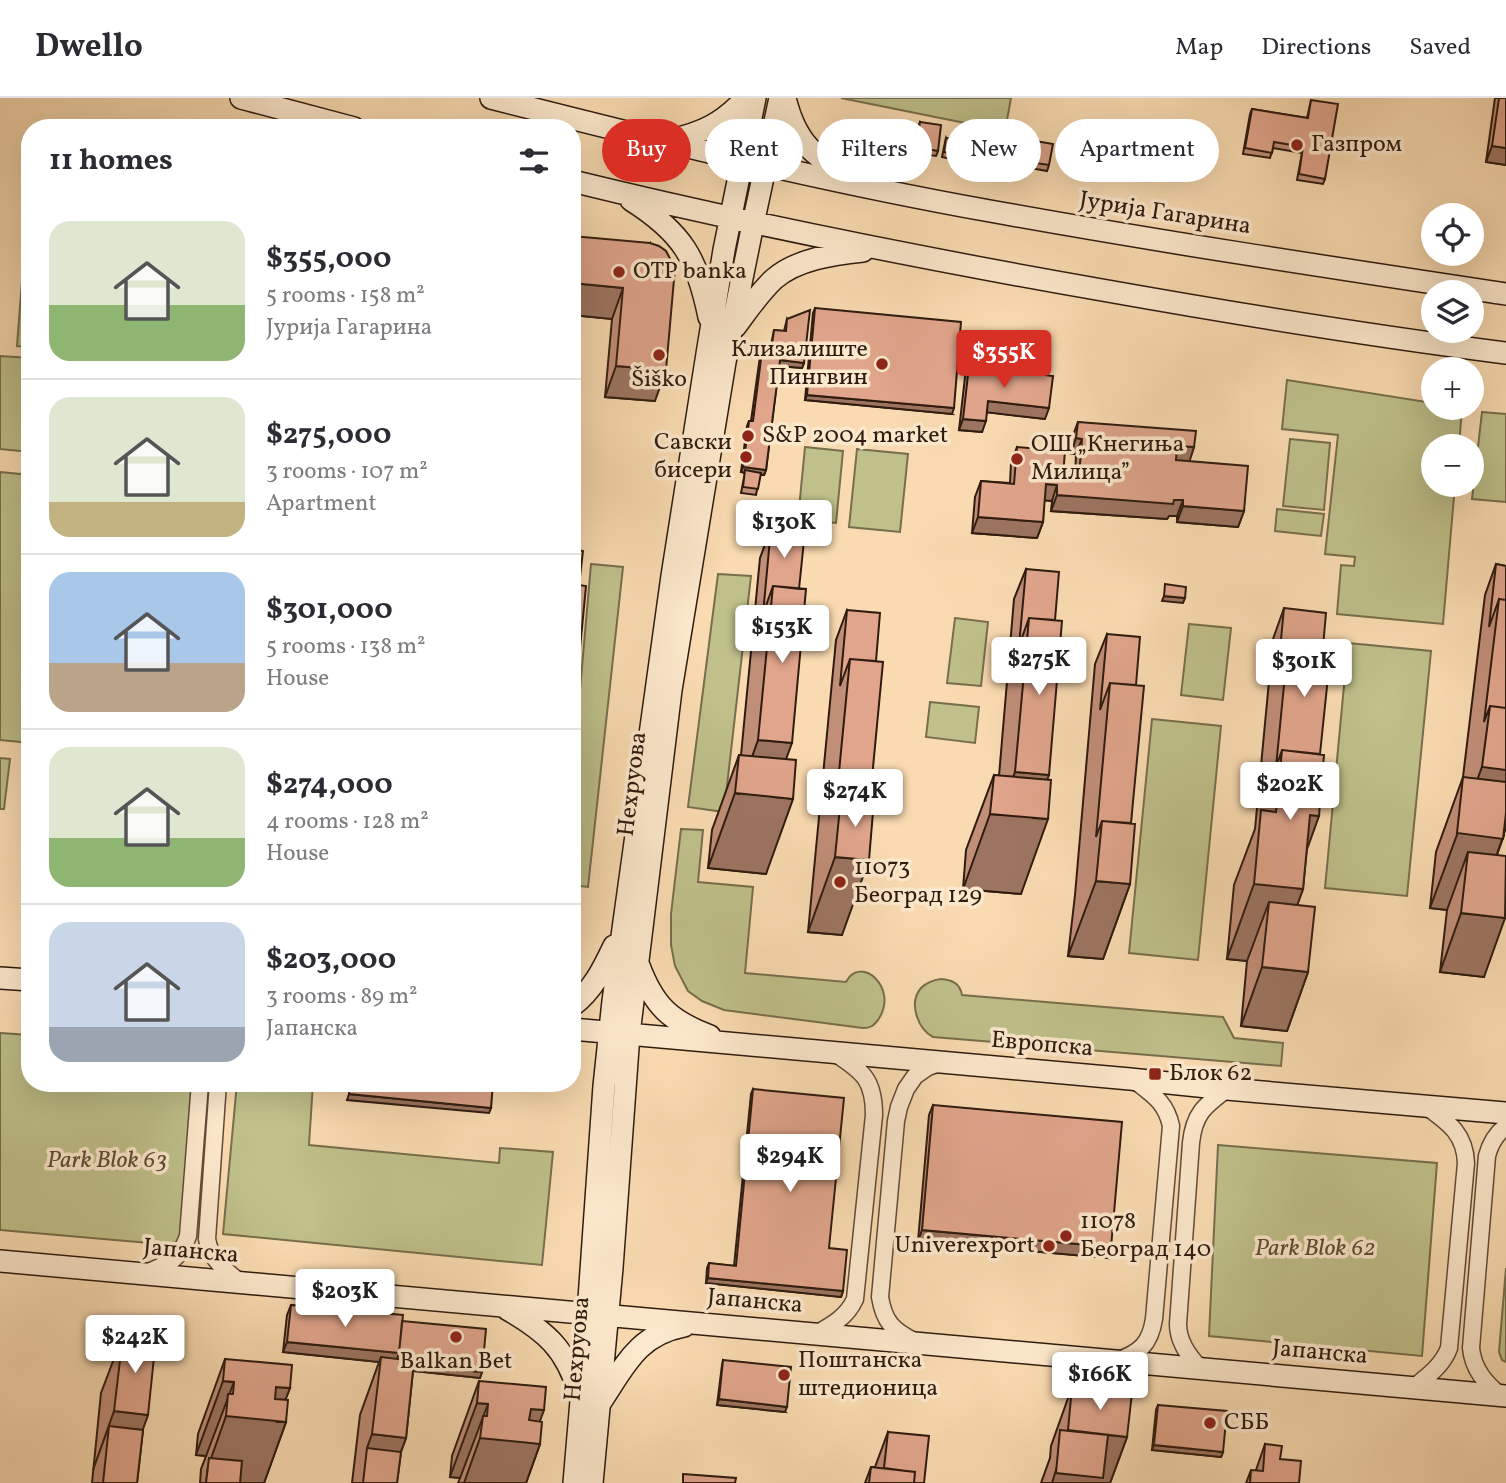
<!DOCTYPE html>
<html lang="en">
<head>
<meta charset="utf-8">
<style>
	:root { --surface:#fff; --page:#f7f7f7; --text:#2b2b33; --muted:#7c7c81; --line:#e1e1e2; --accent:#d93025 }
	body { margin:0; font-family:Vollkorn,serif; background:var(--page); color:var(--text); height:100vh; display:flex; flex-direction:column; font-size:26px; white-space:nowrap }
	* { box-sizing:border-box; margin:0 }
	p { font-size:23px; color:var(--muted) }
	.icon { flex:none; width:38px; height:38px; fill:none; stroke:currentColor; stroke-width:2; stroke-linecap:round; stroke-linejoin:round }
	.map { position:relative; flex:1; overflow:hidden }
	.drawer { position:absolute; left:21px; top:21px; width:560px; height:973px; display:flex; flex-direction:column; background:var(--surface); border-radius:28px; box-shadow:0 7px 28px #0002 }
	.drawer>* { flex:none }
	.banner { position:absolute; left:602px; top:21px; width:665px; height:63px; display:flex; gap:14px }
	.fabs { position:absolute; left:1421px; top:105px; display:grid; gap:14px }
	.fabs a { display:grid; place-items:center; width:63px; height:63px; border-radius:50%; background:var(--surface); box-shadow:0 7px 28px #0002; font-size:35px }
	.price { position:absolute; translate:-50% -60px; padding:0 16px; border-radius:7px; background:#fff; color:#222; font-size:23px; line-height:46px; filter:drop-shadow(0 2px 4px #0008) }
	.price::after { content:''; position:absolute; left:50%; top:42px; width:21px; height:16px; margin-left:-10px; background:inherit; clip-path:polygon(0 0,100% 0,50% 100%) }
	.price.active { background:var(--accent); color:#fff }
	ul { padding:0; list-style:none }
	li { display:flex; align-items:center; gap:21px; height:175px; padding:0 28px }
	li+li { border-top:2px solid var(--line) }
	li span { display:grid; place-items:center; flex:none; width:196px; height:140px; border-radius:21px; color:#555 }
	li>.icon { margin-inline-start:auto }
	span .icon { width:84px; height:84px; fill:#fffc; stroke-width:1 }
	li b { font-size:30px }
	h2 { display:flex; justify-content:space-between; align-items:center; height:84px; padding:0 28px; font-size:30px }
	.chip { padding:0 24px; border-radius:32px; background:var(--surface); box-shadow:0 7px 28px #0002; font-size:24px; line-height:63px }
	.chip.active { background:var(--accent); color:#fff }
	header { display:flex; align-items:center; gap:42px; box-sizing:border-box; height:98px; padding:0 35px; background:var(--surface); border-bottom:2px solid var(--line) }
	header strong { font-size:33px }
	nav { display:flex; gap:38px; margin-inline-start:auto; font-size:24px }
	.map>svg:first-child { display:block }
	.green { fill:#bfc08a; stroke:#776e4c; stroke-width:2 }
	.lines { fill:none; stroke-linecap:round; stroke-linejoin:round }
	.street-casing { stroke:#624b38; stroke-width:19 }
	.secondary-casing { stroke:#2f1b0f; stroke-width:24 }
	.street { stroke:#fce8cc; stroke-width:16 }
	.secondary { stroke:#fce8cc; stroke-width:21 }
	.wall { fill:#c18e78; stroke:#2f1b0f; stroke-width:2 }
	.shaded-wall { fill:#9d7461; stroke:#2f1b0f; stroke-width:2 }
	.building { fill:#e0a58b; stroke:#2f1b0f; stroke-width:2 }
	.poi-dot { fill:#8f2418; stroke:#fce8cc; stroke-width:2.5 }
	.labels { text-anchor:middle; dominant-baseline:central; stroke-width:7; stroke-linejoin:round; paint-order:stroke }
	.poi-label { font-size:24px; fill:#2f1b0f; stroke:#fce8cc; text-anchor:start }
	.street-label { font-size:24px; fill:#2f1b0f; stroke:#fce8cc }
	.park-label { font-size:24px; font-style:italic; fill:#5a4d34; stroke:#fce8cc }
</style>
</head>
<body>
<header>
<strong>Dwello</strong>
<nav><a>Map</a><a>Directions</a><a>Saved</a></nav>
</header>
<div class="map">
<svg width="1506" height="1385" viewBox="0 0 1506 1385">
	<rect width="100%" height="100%" fill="#fadbb1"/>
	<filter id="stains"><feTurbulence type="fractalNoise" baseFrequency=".00286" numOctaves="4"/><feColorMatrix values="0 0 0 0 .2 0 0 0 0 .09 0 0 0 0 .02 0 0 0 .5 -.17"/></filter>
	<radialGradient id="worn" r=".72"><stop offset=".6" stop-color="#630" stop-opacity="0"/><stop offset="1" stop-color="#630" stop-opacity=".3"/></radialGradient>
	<path class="green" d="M841 0H1011L1005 33Z
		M23 170 30 171V249L17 248Z
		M0 258 30 260V354L0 351Z
		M1287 282 1433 305V310H1462L1459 348H1433V387H1455L1443 526 1337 516 1341 467 1354 468 1355 459 1325 456 1338 337 1282 331Z
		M1482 314 1506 316V404L1472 401Z
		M1290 341 1330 345 1324 412 1283 408Z
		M805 349 843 353 836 425 798 421Z
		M857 351 908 356 900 434 849 429Z
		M0 374 30 377V645L0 642Z
		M1277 411 1324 416 1321 438 1275 433Z
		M591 466 623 469 588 789 572 787V683Z
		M718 476 751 478 724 714 688 709Z
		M955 520 988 524 981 588 947 585Z
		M1189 526 1231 530 1223 602 1181 597Z
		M1348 545 1431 553 1407 798 1325 790Z
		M930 604 979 609 975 645 926 639Z
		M1152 621 1221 628 1198 862 1129 855Z
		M0 660 10 661 4 711H0Z
		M681 731 703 732 698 784 753 789 745 875 846 884C860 856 900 890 878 922 873 928 871 930 863 930L724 912 702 903 688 893 675 868 671 847V816Z
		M941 881C952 882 960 885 962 897L1223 919 1234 940 1283 945 1281 968 933 939C918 931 908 905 921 890 926 885 933 882 941 881Z
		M0 935 30 937V985H192L183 1132 179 1142 172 1147 0 1132Z
		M237 985H313L309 1047 499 1065 500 1050 553 1054 542 1167 223 1136Z
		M1218 1047 1437 1065 1422 1258 1209 1238Z
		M1506 1170V1264L1502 1262 1499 1254Z"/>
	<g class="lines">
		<g class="street-casing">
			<path id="street" d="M218 985 207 1141C210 1161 226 1173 241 1185
				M146 1175C168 1166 180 1162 188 1138L200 985
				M816 1236C832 1227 847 1219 855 1201L874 1017C874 983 864 974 836 956
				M914 1243C892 1232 884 1223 880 1199L896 1023 899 1009 906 991 915 978 928 969 940 965
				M1116 1263C1140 1255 1150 1246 1154 1221L1171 1028C1166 1004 1152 996 1134 982
				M1201 1271C1189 1259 1178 1244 1178 1226L1191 1045C1194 1016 1204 1008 1227 991
				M1413 1290C1427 1279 1443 1267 1449 1250L1466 1065C1465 1036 1449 1025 1427 1009
				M1501 1298C1485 1285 1473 1271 1471 1250L1487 1058C1490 1046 1496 1036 1506 1028"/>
		</g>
		<g class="secondary-casing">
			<path id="secondary" d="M241 0 354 30
				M491 0C656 42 822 83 990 113 1161 144 1334 170 1506 196
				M785 0C796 45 813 58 852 79
				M670 42C703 35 723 25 746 0
				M572 83C748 126 925 161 1102 192 1237 216 1371 238 1506 255
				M631 102C683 135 697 160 709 219
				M735 229C747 213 759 195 774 181 797 161 834 156 863 153
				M639 868C654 908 670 923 710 938
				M0 880 30 882
				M572 908C593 892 603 871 614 848
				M572 931 1130 981 1227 991 1506 1015
				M0 1163 1506 1298
				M507 1211C545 1233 566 1250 579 1295
				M600 1305C625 1268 637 1237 684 1228
				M574 1385 586 1244 604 988 613 903 672 478 707 256 724 152 755 0
				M592 1385 612 1170 629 936 671 592 725 264 753 126 780 0"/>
		</g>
		<use href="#street" class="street"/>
		<use href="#secondary" class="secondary"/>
	</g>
	<path class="wall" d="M1495 0H1506V67L1486 64Z
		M1311 2 1325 81 1323 86 1297 82 1302 55 1273 50 1270 60 1243 56 1250 16 1252 11 1307 20Z
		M920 24 938 53 936 58 914 55 918 29Z
		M987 27 1005 56 1001 66 979 63 983 38Z
		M946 40 953 55 951 61 942 59Z
		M1024 41 1049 67 1047 73 1019 68Z
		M959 46 971 59 969 64 955 61Z
		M650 145 655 303 605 299 612 221 572 217Z
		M815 210 952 316 805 302 813 215Z
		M787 221 804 265 802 270 779 268 766 372 764 377H760L756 397 741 395 745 375 741 374 747 328 749 323H751L761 251 763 246 771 247 774 232 784 233Z
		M969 268 1045 321 987 314 982 334 959 332 965 279Z
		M1078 324 1194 349 1189 363 1244 413 1238 429 1177 424V418H1169L1167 421 1051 413 1052 403 1044 402 1043 424 1037 440 972 435 975 399 981 383 1010 385 1011 365 1017 349 1063 378 1075 379 1076 356H1071L1072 340Z
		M771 430 799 491 786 661 766 776 708 770 712 732 739 657H741L760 460Z
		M1496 466 1506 468 1504 737 1497 757 1484 879 1440 874 1447 812 1430 810 1436 754 1463 679 1485 497Z
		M1026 471 1055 522 1047 682 1021 796 963 791 966 752 994 677 999 678 1014 501Z
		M1284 510 1307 750 1303 791 1297 807 1308 874 1287 933 1241 928 1247 863 1227 861 1234 787 1255 731 1273 541Z
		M847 512 876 563 842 837 808 834 836 542Z
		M1107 536 1136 587 1131 725 1130 786 1103 861 1068 858 1075 797 1095 566Z
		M753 991 829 1150 843 1193 841 1199 706 1185 707 1170 709 1165 734 1168 751 996Z
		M933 1007 1107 1160 918 1143 929 1017Z
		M291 1207 402 1223 482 1274 480 1280 413 1273 406 1340 401 1354 397 1385H352L360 1317 379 1264 283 1254 287 1217Z
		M123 1237 143 1332 137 1385H92L101 1295Z
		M225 1261 290 1290 285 1302 286 1324 264 1385H200L201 1371 206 1358 196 1357 198 1336Z
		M723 1262 785 1314 717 1307 722 1267Z
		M479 1283 540 1324V1346L526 1385H458L460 1380 450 1379 452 1358Z
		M1072 1289 1127 1339 1110 1385H1041L1050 1360 1051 1348Z
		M1158 1307 1223 1354 1221 1359 1152 1352 1156 1312Z
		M888 1334 924 1385H865L871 1369H875Z
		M1265 1346 1280 1361 1299 1385 1256 1372Z
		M1251 1372 1250 1385H1246Z"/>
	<path class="shaded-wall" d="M1492 48 1506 50V67L1486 64Z
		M572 185 623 190 612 221 572 217Z
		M780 262 804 265 802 270 778 268Z
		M616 268 666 272 655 303 605 299Z
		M807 297 954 310 952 316 805 302Z
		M988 303 1049 310 1045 321 984 314Z
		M963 321 986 323 982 334 959 332Z
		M1076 340 1082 341 1076 356H1071Z
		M1177 348 1194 349 1189 365 1171 364Z
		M743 369 766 372 764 377 741 374Z
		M1046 386 1057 387 1052 403 1040 402Z
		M1057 397 1183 402 1177 418H1169L1167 421 1051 413Z
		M1183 408 1244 413 1238 429 1177 424Z
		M978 419 1043 424 1037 440 972 435Z
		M1164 498 1185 500 1183 505 1162 503Z
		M1506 627V730L1476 816 1468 754 1447 812 1430 810 1482 669Z
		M758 642 792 645 772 699 793 701 766 776 708 770 735 695 739 696Z
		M1015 674 1049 677 1033 720 1048 721 1021 796 963 791 990 716 1000 717Z
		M1310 717 1319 718 1293 790 1303 791 1276 866 1269 804 1247 863 1227 861 1254 786Z
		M835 759 869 762 842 837 808 834Z
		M1096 783 1130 786 1103 861 1068 858Z
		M1461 815 1505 820 1484 879 1440 874Z
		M1262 869 1308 874 1287 933 1241 928Z
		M349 996 491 1010 489 1015 347 1002Z
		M922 1132 1111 1149 1107 1160 918 1143Z
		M708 1180 843 1193 841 1199 706 1185Z
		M287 1244 399 1255 396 1265 381 1259 379 1264 283 1254Z
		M397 1266 482 1274 480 1280 395 1271Z
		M223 1283 234 1284 206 1358 196 1357Z
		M276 1289 290 1290 277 1324H286L264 1385H206L208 1369 226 1318Z
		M719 1301 787 1309 785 1314 717 1307Z
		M477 1305 488 1306 460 1380 450 1379Z
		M531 1311 544 1312 532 1345 540 1346 526 1385H464L480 1340Z
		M114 1313 148 1317 127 1376 109 1328 93 1372Z
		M1068 1333 1127 1339 1110 1385H1052Z
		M372 1336 406 1340 389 1385 367 1350Z
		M1154 1347 1223 1354 1221 1359 1152 1352Z"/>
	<path class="building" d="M1499 0H1506V50L1492 48Z
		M1311 2 1338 6 1325 81 1299 76 1303 49 1274 44 1272 55 1245 50 1252 11 1308 20Z
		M920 24 941 27 938 53 916 49Z
		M987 27 1009 31 1005 56 983 52Z
		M946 40 956 41 953 55 944 54Z
		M1024 41 1053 46 1049 67 1021 63Z
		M959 46 973 49 971 59 957 56Z
		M572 138 650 145 659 148 666 153 675 170 666 272 616 268 623 190 572 185Z
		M815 210 961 224 954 310 807 297Z
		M810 212 804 265 780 262 766 372 743 369 749 323H753L763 246 772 247 774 232 786 233 787 221Z
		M969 268 1053 278 1049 310 988 303 986 323 963 321Z
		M1078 324 1196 333 1194 349 1177 348 1176 362 1248 368 1244 413 1183 408V402H1174L1173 406 1057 397V387L1046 386 1043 424 978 419 981 383 1014 386 1017 349 1065 353 1063 378 1079 379 1082 341 1076 340Z
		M745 372 761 375 758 391 743 389Z
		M771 430 805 433 799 491 773 488 763 516Z
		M572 451 583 453 579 487 572 486Z
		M1496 466 1506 468V502L1499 501 1489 529Z
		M1026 471 1059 474 1055 522 1029 520 1019 548Z
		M572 486 586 488 576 592H572Z
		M1165 486 1186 489 1185 500 1164 498Z
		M773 488 806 491 792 645 758 642Z
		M1499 501 1506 502V610L1490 608 1484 624Z
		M1284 510 1326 515 1323 549 1288 546 1278 573Z
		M847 512 880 515 876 563 850 561 840 588Z
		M1029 520 1062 523 1049 677 1015 674Z
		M1107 536 1140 539 1136 587 1110 585 1100 612Z
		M1288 546 1331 550 1320 656 1282 652 1276 669Z
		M850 561 883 564 870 701 841 699 835 715Z
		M1110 585 1144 588 1131 725 1102 723 1096 739Z
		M572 592 580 593 574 655 572 654Z
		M1490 608 1506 610V672L1482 669Z
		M1282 652 1324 657 1319 718 1310 717 1303 791 1254 786 1261 712 1276 714Z
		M739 657 796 662 793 701 735 695Z
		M994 677 1051 682 1048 721 990 716Z
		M1463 679 1506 684V715L1503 741 1457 735Z
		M841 699 874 702 869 762 835 759Z
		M1102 723 1135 726 1130 786 1096 783Z
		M1468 754 1506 758 1505 820 1461 815Z
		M1269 804 1315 809 1308 874 1262 869Z
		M350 985H493L491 1010 349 996Z
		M753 991 844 1000 829 1150 847 1152 843 1193 708 1180 709 1165 736 1168Z
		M933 1007 1122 1024 1111 1149 922 1132Z
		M291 1207 403 1217 399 1255 287 1244Z
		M402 1223 486 1231 482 1274 414 1268V1263L397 1261 399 1255Z
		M123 1237 156 1240 148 1317 114 1313Z
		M381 1259 414 1263 406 1340 372 1336Z
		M225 1261 292 1267 290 1290 276 1289 275 1301 288 1302 286 1324 226 1318 228 1296H233L234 1284 223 1283Z
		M723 1262 791 1269 787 1309 719 1301Z
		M479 1283 546 1289 544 1312 531 1311 529 1322 542 1324 540 1346 480 1340 483 1318H487L488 1306 477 1305Z
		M1072 1289 1132 1295 1127 1339 1068 1332Z
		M1158 1307 1227 1313 1223 1354 1154 1347Z
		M109 1328 143 1332 137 1385H103Z
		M1060 1332 1108 1337 1103 1380 1056 1375Z
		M888 1334 929 1338 924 1385H914L915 1374 884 1370Z
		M1265 1346 1282 1348 1280 1361 1301 1363 1299 1385H1250L1251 1372 1263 1373Z
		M367 1350 401 1354 397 1385H363Z
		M209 1360 242 1363 240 1385H206Z
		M871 1369 915 1374 914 1385H869Z
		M683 1376 736 1380 735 1385H683Z"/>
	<g class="poi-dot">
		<circle cx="1297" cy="47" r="7"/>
		<circle cx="619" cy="174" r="7"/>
		<circle cx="659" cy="257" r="7"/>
		<circle cx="882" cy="266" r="7"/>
		<circle cx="748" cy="338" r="7"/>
		<circle cx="746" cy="359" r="7"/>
		<circle cx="1017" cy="361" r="7"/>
		<circle cx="840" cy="784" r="7"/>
		<rect x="1148" y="969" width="14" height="14" rx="3.5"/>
		<circle cx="1066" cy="1138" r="7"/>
		<circle cx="1049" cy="1148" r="7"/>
		<circle cx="456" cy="1239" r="7"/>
		<circle cx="784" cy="1277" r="7"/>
		<circle cx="1210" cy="1325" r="7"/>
	</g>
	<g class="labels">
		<g class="poi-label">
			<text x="1311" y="47">Газпром</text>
			<text x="633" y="174">OTP banka</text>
			<text x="868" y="252" text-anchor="end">Клизалиште<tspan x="868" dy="28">Пингвин</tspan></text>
			<text x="659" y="282" text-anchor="middle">Šiško</text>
			<text x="762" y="338">S&amp;P 2004 market</text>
			<text x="732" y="345" text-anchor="end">Савски<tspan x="732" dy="28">бисери</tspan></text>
			<text x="1031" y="347">ОШ „Кнегиња<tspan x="1031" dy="28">Милица”</tspan></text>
			<text x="854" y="770">11073<tspan x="854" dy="28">Београд 129</tspan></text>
			<text x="1169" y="976">Блок 62</text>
			<text x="1080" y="1124">11078<tspan x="1080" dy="28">Београд 140</tspan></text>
			<text x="1035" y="1148" text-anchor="end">Univerexport</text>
			<text x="798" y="1263">Поштанска<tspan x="798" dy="28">штедионица</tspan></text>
			<text x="456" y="1264" text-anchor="middle">Balkan Bet</text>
			<text x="1224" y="1325">СББ</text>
		</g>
		<g class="street-label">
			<text transform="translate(1165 116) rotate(9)">Јурија Гагарина</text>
			<text transform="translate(633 686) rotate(-83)">Нехруова</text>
			<text transform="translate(1042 947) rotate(5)">Европска</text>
			<text transform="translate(191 1154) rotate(5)">Јапанска</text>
			<text transform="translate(755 1204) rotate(5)">Јапанска</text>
			<text transform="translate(578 1251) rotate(-85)">Нехруова</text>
			<text transform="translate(1320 1255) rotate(5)">Јапанска</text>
		</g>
		<g class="park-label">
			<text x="107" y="1063">Park Blok 63</text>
			<text x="1315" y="1151">Park Blok 62</text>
		</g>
	</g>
	<rect width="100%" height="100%" filter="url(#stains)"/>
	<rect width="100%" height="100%" fill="url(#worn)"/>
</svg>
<div class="fabs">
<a><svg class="icon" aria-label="locate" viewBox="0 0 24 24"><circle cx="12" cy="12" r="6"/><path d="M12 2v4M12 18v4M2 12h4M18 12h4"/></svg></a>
<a><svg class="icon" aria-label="layers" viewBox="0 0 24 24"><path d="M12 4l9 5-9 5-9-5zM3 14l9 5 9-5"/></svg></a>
<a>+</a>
<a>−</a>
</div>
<b class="price active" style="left:1004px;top:292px">$355K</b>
<b class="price" style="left:784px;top:462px">$130K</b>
<b class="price" style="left:782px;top:567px">$153K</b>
<b class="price" style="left:1039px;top:599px">$275K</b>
<b class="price" style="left:1304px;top:601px">$301K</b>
<b class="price" style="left:1290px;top:724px">$202K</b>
<b class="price" style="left:855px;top:731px">$274K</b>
<b class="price" style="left:790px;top:1096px">$294K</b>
<b class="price" style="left:345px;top:1231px">$203K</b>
<b class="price" style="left:135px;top:1277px">$242K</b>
<b class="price" style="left:1100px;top:1314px">$166K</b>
<div class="banner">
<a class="chip active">Buy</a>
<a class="chip">Rent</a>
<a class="chip">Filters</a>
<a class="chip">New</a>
<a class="chip">Apartment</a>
</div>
<section class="drawer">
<h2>11 homes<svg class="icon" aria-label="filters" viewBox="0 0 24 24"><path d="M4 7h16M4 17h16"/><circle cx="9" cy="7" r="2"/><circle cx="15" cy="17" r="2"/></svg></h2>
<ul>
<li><span style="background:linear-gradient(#dfe7d0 60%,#8fb573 0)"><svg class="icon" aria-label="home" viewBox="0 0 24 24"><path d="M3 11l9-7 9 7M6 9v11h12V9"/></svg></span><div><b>$355,000</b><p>5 rooms · 158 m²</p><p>Јурија Гагарина</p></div></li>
<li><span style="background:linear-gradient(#dfe7d0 75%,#c2b280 0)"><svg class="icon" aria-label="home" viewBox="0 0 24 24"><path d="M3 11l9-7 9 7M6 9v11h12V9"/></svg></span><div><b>$275,000</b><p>3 rooms · 107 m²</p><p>Apartment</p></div></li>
<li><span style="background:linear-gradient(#a9c7e8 65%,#b9a48a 0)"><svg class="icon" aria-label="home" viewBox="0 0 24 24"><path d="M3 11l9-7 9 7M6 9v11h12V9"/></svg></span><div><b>$301,000</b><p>5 rooms · 138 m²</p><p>House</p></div></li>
<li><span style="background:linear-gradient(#dfe7d0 65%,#8fb573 0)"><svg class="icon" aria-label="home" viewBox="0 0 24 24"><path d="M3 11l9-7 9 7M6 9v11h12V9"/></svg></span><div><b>$274,000</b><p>4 rooms · 128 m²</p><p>House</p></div></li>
<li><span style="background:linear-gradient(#c9d6e8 75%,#9aa5b1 0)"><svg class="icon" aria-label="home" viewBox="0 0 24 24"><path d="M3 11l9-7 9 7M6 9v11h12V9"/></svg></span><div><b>$203,000</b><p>3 rooms · 89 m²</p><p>Јапанска</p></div></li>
</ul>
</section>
</div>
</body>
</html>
